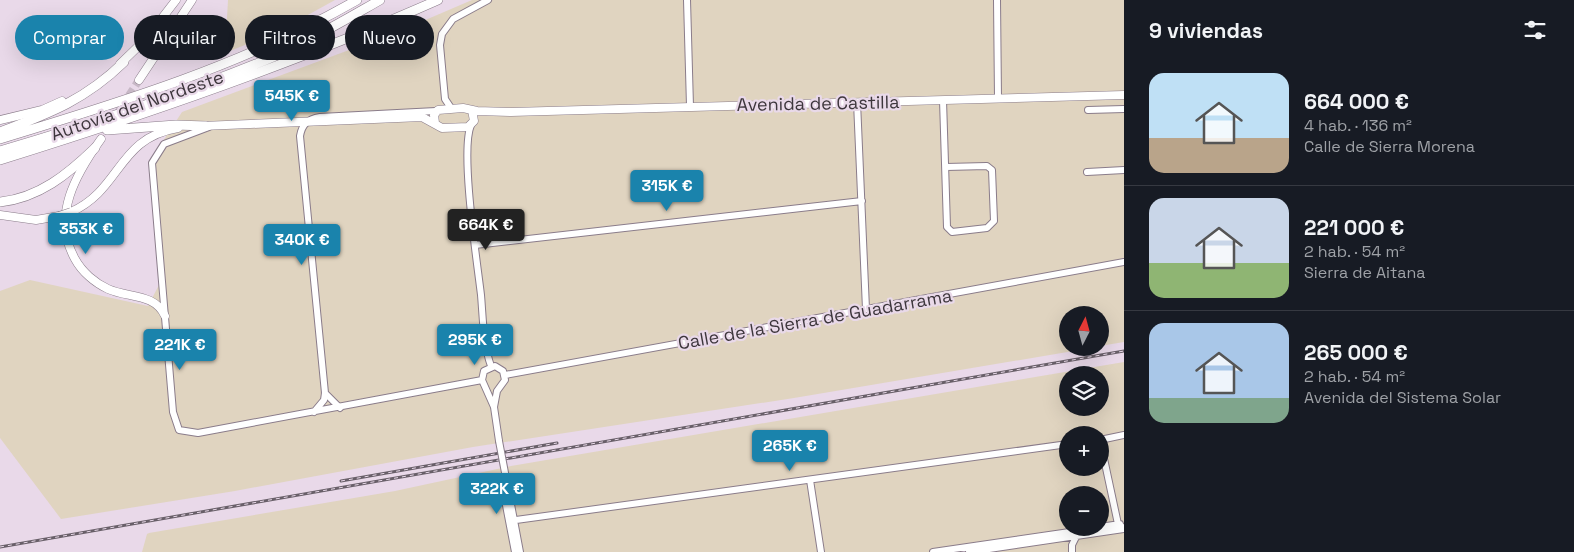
<!DOCTYPE html>
<html lang="es">
<head>
<meta charset="utf-8">
<style>
	:root { --surface:#171b24; --page:#242831; --text:#f1f3f6; --muted:#9ea1a6; --line:#363941; --accent:#1a83ac }
	body { margin:0; font-family:"Space Grotesk",sans-serif; background:var(--page); color:var(--text); height:100vh; display:flex; flex-direction:column; font-size:19px; white-space:nowrap }
	* { box-sizing:border-box; margin:0 }
	p { font-size:16px; color:var(--muted) }
	.icon { flex:none; width:28px; height:28px; fill:none; stroke:currentColor; stroke-width:2; stroke-linecap:round; stroke-linejoin:round }
	.map { position:relative; flex:1; overflow:hidden }
	.side { display:flex; flex-direction:column; background:var(--surface); width:450px }
	.side>* { flex:none }
	.hud { position:absolute; left:15px; top:15px; width:475px; height:45px; display:flex; gap:10px }
	.needle { width:32px; rotate:6deg }
	.controls { position:absolute; left:1059px; top:306px; display:grid; gap:10px }
	.controls a { display:grid; place-items:center; width:50px; height:50px; border-radius:50%; background:var(--surface); box-shadow:0 5px 20px #0002; font-size:25px }
	.price { position:absolute; translate:-50% -42px; padding:0 11px; border-radius:5px; background:var(--accent); color:#fff; font-size:16px; line-height:32px; filter:drop-shadow(0 1px 2px #0008) }
	.price::after { content:''; position:absolute; left:50%; top:30px; width:15px; height:11px; margin-left:-8px; background:inherit; clip-path:polygon(0 0,100% 0,50% 100%) }
	.price.selected { background:#222; color:#fff }
	ul { padding:0; list-style:none }
	li { display:flex; align-items:center; gap:15px; height:125px; padding:0 25px }
	li+li { border-top:1px solid var(--line) }
	li span { display:grid; place-items:center; flex:none; width:140px; height:100px; border-radius:15px; color:#555 }
	li>.icon { margin-inline-start:auto }
	span .icon { width:60px; height:60px; fill:#fffc; stroke-width:1 }
	li b { font-size:21px }
	h2 { display:flex; justify-content:space-between; align-items:center; height:60px; padding:0 25px; font-size:21px }
	.chip { padding:0 18px; border-radius:22px; background:var(--surface); box-shadow:0 5px 20px #0002; font-size:18px; line-height:45px }
	.chip.selected { background:var(--accent); color:#fff }
	main { display:flex; flex:1; min-height:0 }
	.map>svg:first-child { display:block }
	.industrial { fill:#e0d4c0; fill-rule:evenodd }
	.lines { fill:none; stroke-linecap:round; stroke-linejoin:round }
	.major-tunnel { stroke:#c7b8c6; stroke-width:8; stroke-dasharray:8 4; stroke-linecap:butt }
	.minor-casing { stroke:#8a7c8a; stroke-width:8 }
	.major-casing { stroke:#8a7c8a; stroke-width:9 }
	.highway-casing { stroke:#8a7c8a; stroke-width:10 }
	.minor { stroke:#fff; stroke-width:6 }
	.major { stroke:#fff; stroke-width:8 }
	.highway { stroke:#fff; stroke-width:9 }
	.rail-casing { stroke:#685f68; stroke-width:3 }
	.rail { stroke:#e9d9e9; stroke-width:1; stroke-dasharray:4; stroke-linecap:butt }
	.minor-bridge-casing { stroke:#8a7c8a; stroke-width:8; stroke-linecap:butt }
	.major-bridge-casing { stroke:#8a7c8a; stroke-width:9; stroke-linecap:butt }
	.minor-bridge { stroke:#fff; stroke-width:6 }
	.major-bridge { stroke:#fff; stroke-width:8 }
	.labels { text-anchor:middle; dominant-baseline:central; stroke-width:4.5; stroke-linejoin:round; paint-order:stroke }
	.street-label { font-size:18px; fill:#3d363c; stroke:#e9d9e9 }
</style>
</head>
<body>
<main>
<div class="map">
<svg width="1124" height="552" viewBox="0 0 1124 552">
	<rect width="100%" height="100%" fill="#e9d9e9"/>
	<path class="industrial" d="M228 0H335L277 32 225 53Z
		M472 0H1124V342L1100 346V315H1068V348H1091L794 398 473 447 235 491 61 519 0 438V291L30 280 148 306 160 283 150 161 182 112 395 33Z
		M1124 362V523L1100 527V495H1068V528H1097L933 552H142L147 534 149 533 395 491 511 466ZM1068 375H1100V408H1068ZM1068 435H1100V468H1068Z
		M1124 529V552H969Z"/>
	<g class="lines">
		<path class="major-tunnel" d="M116 116 139 80"/>
		<g class="minor-casing">
			<path id="minor" d="M687 0 690 106
				M997 0 998 98
				M943 100 947 227 952 232 987 228 994 221 992 170 987 166 946 167
				M857 102 866 309
				M451 108 445 99 440 45 442 34 453 19 488 0
				M1088 110 1124 109
				M471 125C460 151 477 261 481 295 483 318 483 344 491 366
				M209 127 164 144 152 163 173 412 179 430 198 433 482 380
				M1087 172 1124 170
				M475 245 862 201
				M505 375 1124 262
				M325 393 340 408
				M494 407 497 391 505 380 503 371 495 366 484 371 482 380 494 407 499 441
				M314 412 324 400 325 393 300 136C302 124 308 119 320 117L436 111
				M1100 440 1118 524 1124 528
				M1100 440 1124 435
				M506 478 520 552
				M810 480 821 552
				M505 485 504 495 515 552
				M516 520 1068 444
				M1100 527 1120 524
				M933 552 1097 528
				M969 552 1124 529
				M1072 552V545L1077 535"/>
		</g>
		<g class="major-casing">
			<path id="major" d="M120 64 145 40 176 0
				M139 80 192 0
				M0 120 42 110 62 101
				M435 123 434 115 438 110 463 108 477 111 511 112 1124 95
				M202 126 422 117 442 128 468 127 474 121 472 110
				M101 139C76 174 51 216 75 259 82 272 95 283 108 289 128 298 155 293 165 316
				M71 212C122 189 117 138 178 128
				M0 215 36 220 59 216"/>
		</g>
		<g class="highway-casing">
			<path id="highway" d="M107 130 176 125 206 126
				M0 132C50 113 85 100 124 62
				M0 139C122 102 246 64 357 0
				M0 151C92 124 184 94 273 57 310 41 345 20 380 0
				M0 160C148 114 296 63 438 0
				M0 202C39 198 68 174 95 148"/>
		</g>
		<use href="#minor" class="minor"/>
		<use href="#major" class="major"/>
		<use href="#highway" class="highway"/>
		<g class="rail-casing">
			<path id="rail" d="M341 481 557 443
				M0 547 1124 351"/>
		</g>
		<use href="#rail" class="rail"/>
		<g class="minor-bridge-casing">
			<path id="minor-bridge" d="M499 441 506 478"/>
		</g>
		<g class="major-bridge-casing">
			<path id="major-bridge" d="M59 216 71 212"/>
		</g>
		<use href="#minor-bridge" class="minor-bridge"/>
		<use href="#major-bridge" class="major-bridge"/>
	</g>
	<g class="labels">
		<g class="street-label">
			<text transform="translate(818 103) rotate(-1)">Avenida de Castilla</text>
			<text transform="translate(137 105) rotate(-19)">Autovía del Nordeste</text>
			<text transform="translate(815 319) rotate(-10)">Calle de la Sierra de Guadarrama</text>
		</g>
	</g>
</svg>
<div class="controls">
<a><svg class="needle" viewBox="-14 -14 28 28"><path d="M0-13l5 13h-10z" fill="#e53935"/><path d="M0 13l5-13h-10z" fill="#9ea1a6"/></svg></a>
<a><svg class="icon" aria-label="layers" viewBox="0 0 24 24"><path d="M12 4l9 5-9 5-9-5zM3 14l9 5 9-5"/></svg></a>
<a>+</a>
<a>−</a>
</div>
<b class="price" style="left:292px;top:122px">545K €</b>
<b class="price" style="left:667px;top:212px">315K €</b>
<b class="price selected" style="left:486px;top:251px">664K €</b>
<b class="price" style="left:86px;top:255px">353K €</b>
<b class="price" style="left:302px;top:266px">340K €</b>
<b class="price" style="left:475px;top:366px">295K €</b>
<b class="price" style="left:180px;top:371px">221K €</b>
<b class="price" style="left:790px;top:472px">265K €</b>
<b class="price" style="left:497px;top:515px">322K €</b>
<div class="hud">
<a class="chip selected">Comprar</a>
<a class="chip">Alquilar</a>
<a class="chip">Filtros</a>
<a class="chip">Nuevo</a>
</div>
</div>
<section class="side">
<h2>9 viviendas<svg class="icon" aria-label="filters" viewBox="0 0 24 24"><path d="M4 7h16M4 17h16"/><circle cx="9" cy="7" r="2"/><circle cx="15" cy="17" r="2"/></svg></h2>
<ul>
<li><span style="background:linear-gradient(#bfe0f5 65%,#b9a48a 0)"><svg class="icon" aria-label="home" viewBox="0 0 24 24"><path d="M3 11l9-7 9 7M6 9v11h12V9"/></svg></span><div><b>664 000 €</b><p>4 hab. · 136 m²</p><p>Calle de Sierra Morena</p></div></li>
<li><span style="background:linear-gradient(#c9d6e8 65%,#8fb573 0)"><svg class="icon" aria-label="home" viewBox="0 0 24 24"><path d="M3 11l9-7 9 7M6 9v11h12V9"/></svg></span><div><b>221 000 €</b><p>2 hab. · 54 m²</p><p>Sierra de Aitana</p></div></li>
<li><span style="background:linear-gradient(#a9c7e8 75%,#7fa58c 0)"><svg class="icon" aria-label="home" viewBox="0 0 24 24"><path d="M3 11l9-7 9 7M6 9v11h12V9"/></svg></span><div><b>265 000 €</b><p>2 hab. · 54 m²</p><p>Avenida del Sistema Solar</p></div></li>
</ul>
</section>
</main>
</body>
</html>
